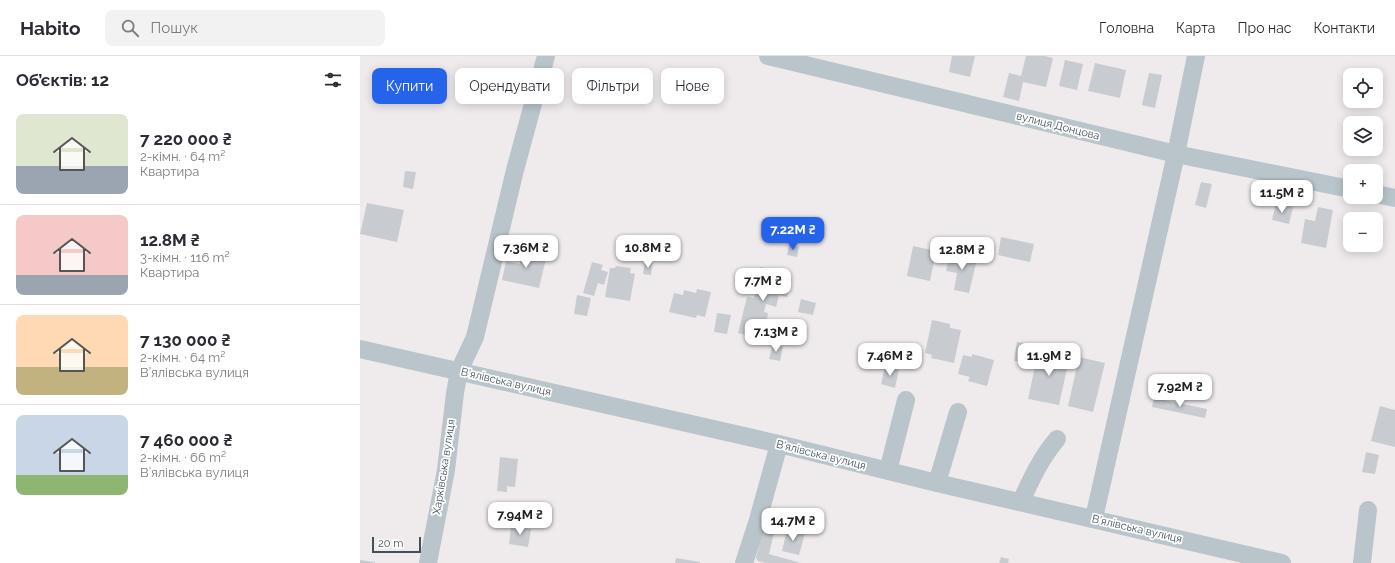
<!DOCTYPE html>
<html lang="uk">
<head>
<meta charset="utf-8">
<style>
	:root { --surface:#fff; --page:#f2f2f3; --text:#2b2b33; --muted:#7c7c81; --line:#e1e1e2; --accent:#2563eb }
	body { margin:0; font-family:Raleway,sans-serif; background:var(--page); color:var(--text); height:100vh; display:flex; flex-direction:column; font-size:15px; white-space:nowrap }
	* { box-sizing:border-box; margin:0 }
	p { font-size:13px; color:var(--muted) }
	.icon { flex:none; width:22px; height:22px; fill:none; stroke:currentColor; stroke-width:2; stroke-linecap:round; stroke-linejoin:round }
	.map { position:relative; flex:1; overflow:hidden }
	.drawer { display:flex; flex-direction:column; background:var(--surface); width:360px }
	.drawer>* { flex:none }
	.banner { position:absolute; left:12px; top:12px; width:380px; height:36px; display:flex; gap:8px }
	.fabs { position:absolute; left:983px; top:12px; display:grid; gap:8px }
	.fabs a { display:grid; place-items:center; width:40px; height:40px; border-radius:8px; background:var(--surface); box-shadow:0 2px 10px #0003; font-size:20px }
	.scale { position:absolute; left:12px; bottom:10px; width:49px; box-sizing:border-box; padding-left:4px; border:2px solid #445159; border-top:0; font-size:11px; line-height:14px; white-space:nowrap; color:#445159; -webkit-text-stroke:3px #fff; paint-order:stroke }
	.price { position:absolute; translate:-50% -34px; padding:0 9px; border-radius:8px; background:#fff; color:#222; font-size:13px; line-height:26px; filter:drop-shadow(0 1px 2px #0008) }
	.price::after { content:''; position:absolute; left:50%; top:24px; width:12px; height:9px; margin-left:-6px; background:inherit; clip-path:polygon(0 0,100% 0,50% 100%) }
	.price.on { background:var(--accent); color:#fff }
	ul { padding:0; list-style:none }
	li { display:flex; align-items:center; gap:12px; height:100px; padding:0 16px }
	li+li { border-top:1px solid var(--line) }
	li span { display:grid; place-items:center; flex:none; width:112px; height:80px; border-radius:8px; color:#555 }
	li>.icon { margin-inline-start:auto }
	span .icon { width:48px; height:48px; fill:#fffc; stroke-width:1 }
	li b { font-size:17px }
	h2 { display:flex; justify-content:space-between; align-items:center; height:48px; padding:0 16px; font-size:17px }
	.chip { padding:0 14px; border-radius:8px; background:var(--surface); box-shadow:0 2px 10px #0003; font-size:14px; line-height:36px }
	.chip.on { background:var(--accent); color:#fff }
	header { display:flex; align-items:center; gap:24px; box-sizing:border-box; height:56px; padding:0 20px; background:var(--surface); border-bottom:1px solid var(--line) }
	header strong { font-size:19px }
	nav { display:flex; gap:22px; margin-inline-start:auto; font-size:14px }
	.search { width:280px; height:36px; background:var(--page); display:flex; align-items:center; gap:10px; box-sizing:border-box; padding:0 14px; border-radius:8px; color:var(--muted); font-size:15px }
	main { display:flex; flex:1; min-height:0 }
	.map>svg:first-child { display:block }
	.building { fill:#c8ccd1 }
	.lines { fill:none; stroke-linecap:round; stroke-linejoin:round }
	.minor { stroke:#b9c5cb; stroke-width:18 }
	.labels { text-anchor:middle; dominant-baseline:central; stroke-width:3.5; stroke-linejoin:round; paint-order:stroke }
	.street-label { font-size:11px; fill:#445159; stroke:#fff }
</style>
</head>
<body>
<header>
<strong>Habito</strong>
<div class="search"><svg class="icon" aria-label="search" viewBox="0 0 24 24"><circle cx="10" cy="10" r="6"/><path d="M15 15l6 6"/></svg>Пошук</div>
<nav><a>Головна</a><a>Карта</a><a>Про нас</a><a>Контакти</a></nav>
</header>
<main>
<section class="drawer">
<h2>Об’єктів: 12<svg class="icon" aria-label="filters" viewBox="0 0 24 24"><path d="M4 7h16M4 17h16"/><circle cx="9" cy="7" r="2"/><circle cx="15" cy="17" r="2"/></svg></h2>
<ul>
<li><span style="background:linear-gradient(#dfe7d0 65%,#9aa5b1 0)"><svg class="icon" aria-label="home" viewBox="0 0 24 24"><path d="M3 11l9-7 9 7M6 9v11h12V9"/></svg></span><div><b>7 220 000 ₴</b><p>2-кімн. · 64 m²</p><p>Квартира</p></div></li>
<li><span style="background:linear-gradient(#f6c9c9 75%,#9aa5b1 0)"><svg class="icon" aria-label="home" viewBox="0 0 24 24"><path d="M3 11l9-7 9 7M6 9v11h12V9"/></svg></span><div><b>12.8M ₴</b><p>3-кімн. · 116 m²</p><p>Квартира</p></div></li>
<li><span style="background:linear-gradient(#ffd9b3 65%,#c2b280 0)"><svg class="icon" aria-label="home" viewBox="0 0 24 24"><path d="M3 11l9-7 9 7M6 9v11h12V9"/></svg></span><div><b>7 130 000 ₴</b><p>2-кімн. · 64 m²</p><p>В’ялівська вулиця</p></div></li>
<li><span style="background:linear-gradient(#c9d6e8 75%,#8fb573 0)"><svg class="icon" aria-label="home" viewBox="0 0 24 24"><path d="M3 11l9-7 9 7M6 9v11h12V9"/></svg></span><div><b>7 460 000 ₴</b><p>2-кімн. · 66 m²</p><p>В’ялівська вулиця</p></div></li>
</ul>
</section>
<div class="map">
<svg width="1035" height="507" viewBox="0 0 1035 507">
	<rect width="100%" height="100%" fill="#efebec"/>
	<path class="building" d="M592 0H615L610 21 589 16Z
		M666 0H685L693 2 686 31 663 26 659 45 643 41 649 17 661 20Z
		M705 4 723 8 717 34 699 30Z
		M735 7 766 14 760 42 728 35Z
		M789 17 802 19 795 52 782 49Z
		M45 115 56 116 53 133 43 131Z
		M841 126 852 128 846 152 835 149Z
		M7 147 44 154 37 186 0 178Z
		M916 147 933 151 929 168 912 164Z
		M958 151 973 154 966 192 941 187 945 163 955 165Z
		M641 181 674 188 670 206 638 199Z
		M429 189 439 191 437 201 427 199Z
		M553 190 576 195 570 225 547 220Z
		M163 193 187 198 179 232 142 224 146 205 160 208Z
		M590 197 617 203 609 237 594 234 597 217 586 215Z
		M232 206 243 209 241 214 248 216 244 229 238 227 234 240 223 237Z
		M285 206 292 207 291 219 283 218Z
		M256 210 271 212 270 217 275 218 270 245 245 241 250 212H255Z
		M400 211 426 217 423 226 430 228 427 241 419 239 416 251 406 248 404 256 408 257 407 264 410 265 406 281 394 278 393 281 378 277 387 241 394 242 397 229 393 228 396 215 399 216Z
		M337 233 351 236 345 261 337 259 336 262 309 256 314 237 323 239 324 234 336 237Z
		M217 239 231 242 227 260 214 258Z
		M441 243 456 247 453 259 438 256Z
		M357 257 371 259 367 278 354 276Z
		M572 264 590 268V272L601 274 594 307 571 302 572 299 565 297Z
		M657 286 673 288 670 307 654 305Z
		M413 288 423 291 420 305 409 303Z
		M679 292 710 299 699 349 668 343Z
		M612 298 634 304 627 330 608 325 610 321 598 318 603 299 612 301Z
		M719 301 745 307 733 356 708 350Z
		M525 310 539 314 535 332 521 328Z
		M794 342 847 353 845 362 792 351Z
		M1020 350 1035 354V391L1011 385Z
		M1006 396 1019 399 1015 418 1002 416Z
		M140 401 158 403 155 431 147 430V436L137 435Z
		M405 466 416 468 409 498 441 507H405L398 505 396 502Z
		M151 470 171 473 168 491 149 488Z
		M427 473 445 477 439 499 422 495Z
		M641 501 649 503 648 507H639Z
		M316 502 340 506V507H315Z
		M0 504 15 506V507H0Z"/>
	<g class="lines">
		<path class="minor" d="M408 0 816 98 990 133
			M1016 138 1035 142
			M0 293 419 388 577 427 922 507
			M528 415 546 344
			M577 427 598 356
			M661 446C671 423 681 402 697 383
			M734 462 816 98 836 0
			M68 507 86 414 95 337 99 315 115 281 155 114 186 0
			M384 507 398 464 419 388
			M1002 507 1008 454"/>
	</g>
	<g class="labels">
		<g class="street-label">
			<text transform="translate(698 70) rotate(14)">вулиця Донцова</text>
			<text transform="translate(146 326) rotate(13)">В’ялівська вулиця</text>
			<text transform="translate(461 399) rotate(14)">В’ялівська вулиця</text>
			<text transform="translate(84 411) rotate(-81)">Харківська вулиця</text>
			<text transform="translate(777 473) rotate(13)">В’ялівська вулиця</text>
		</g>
	</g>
</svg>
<div class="fabs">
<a><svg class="icon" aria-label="locate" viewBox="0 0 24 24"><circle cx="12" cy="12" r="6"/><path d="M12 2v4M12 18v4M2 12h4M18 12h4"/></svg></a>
<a><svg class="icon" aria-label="layers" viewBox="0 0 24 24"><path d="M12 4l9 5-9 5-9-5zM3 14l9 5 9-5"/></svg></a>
<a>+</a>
<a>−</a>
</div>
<div class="scale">20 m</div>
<b class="price" style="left:922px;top:158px">11.5M ₴</b>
<b class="price on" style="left:433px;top:195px">7.22M ₴</b>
<b class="price" style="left:166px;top:213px">7.36M ₴</b>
<b class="price" style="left:288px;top:213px">10.8M ₴</b>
<b class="price" style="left:602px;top:215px">12.8M ₴</b>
<b class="price" style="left:403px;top:246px">7.7M ₴</b>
<b class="price" style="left:416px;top:297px">7.13M ₴</b>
<b class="price" style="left:530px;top:321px">7.46M ₴</b>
<b class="price" style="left:689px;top:321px">11.9M ₴</b>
<b class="price" style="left:820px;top:352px">7.92M ₴</b>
<b class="price" style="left:160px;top:480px">7.94M ₴</b>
<b class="price" style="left:433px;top:486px">14.7M ₴</b>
<div class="banner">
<a class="chip on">Купити</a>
<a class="chip">Орендувати</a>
<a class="chip">Фільтри</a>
<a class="chip">Нове</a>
</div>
</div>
</main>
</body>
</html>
